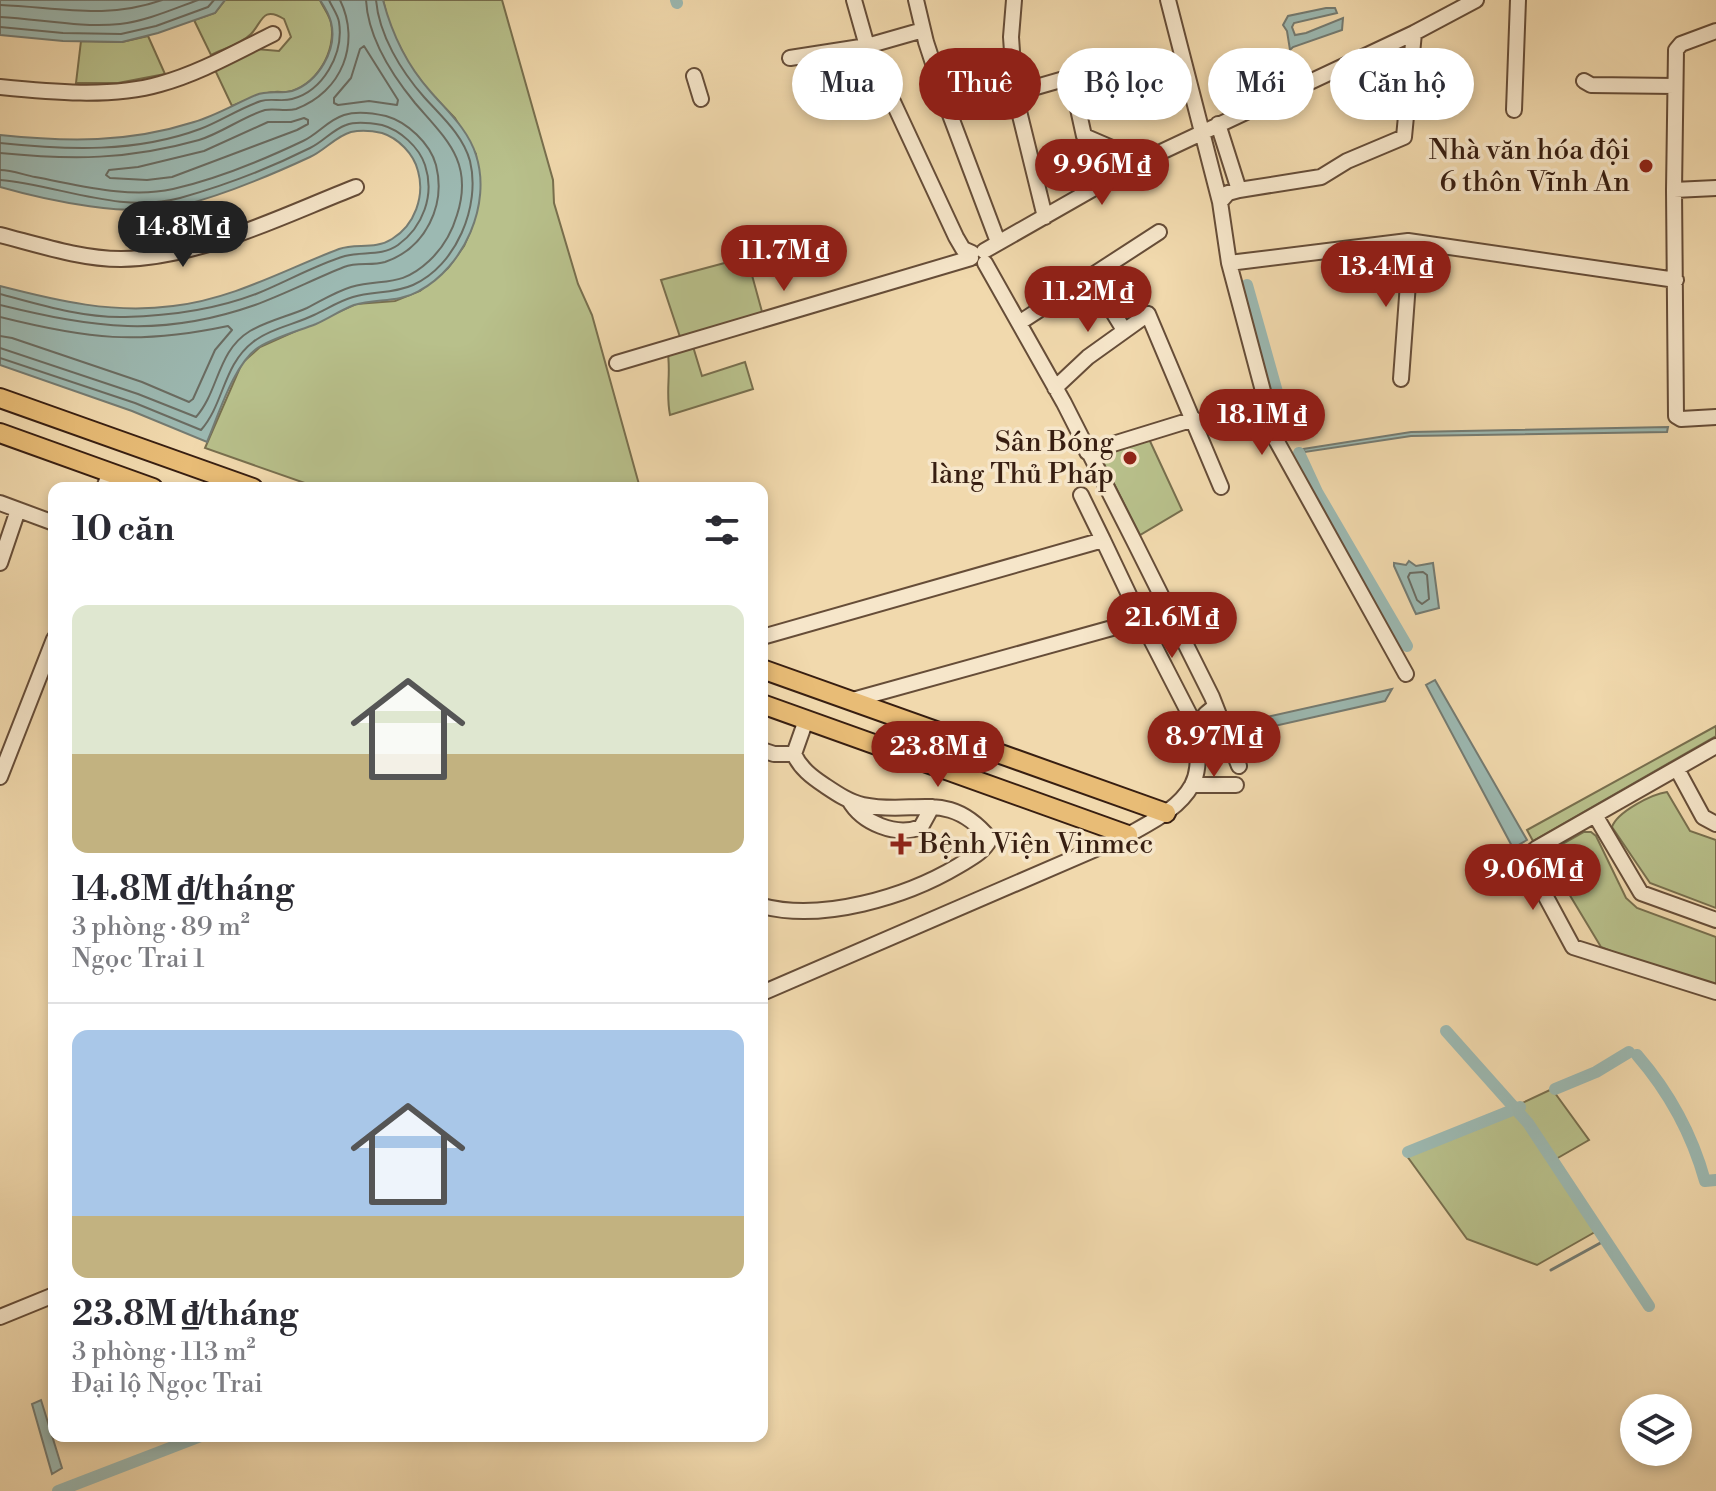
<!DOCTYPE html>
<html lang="vi">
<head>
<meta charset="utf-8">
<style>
	:root { --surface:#fff; --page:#f2f2f3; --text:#2b2b33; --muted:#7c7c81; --line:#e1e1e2; --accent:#8f2418 }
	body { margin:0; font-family:"Libre Bodoni",serif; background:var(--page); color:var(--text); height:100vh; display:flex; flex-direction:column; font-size:30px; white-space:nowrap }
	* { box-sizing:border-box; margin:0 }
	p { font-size:26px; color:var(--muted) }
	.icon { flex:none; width:44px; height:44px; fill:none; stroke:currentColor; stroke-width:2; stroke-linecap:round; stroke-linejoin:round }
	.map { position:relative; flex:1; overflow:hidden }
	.details { position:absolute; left:48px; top:482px; width:720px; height:960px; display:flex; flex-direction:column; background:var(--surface); border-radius:16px; box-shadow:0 4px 12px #0003 }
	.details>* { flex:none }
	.top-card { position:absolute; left:792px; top:48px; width:760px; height:72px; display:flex; gap:16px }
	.tools { position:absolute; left:1620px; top:1394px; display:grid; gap:16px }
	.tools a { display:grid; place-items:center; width:72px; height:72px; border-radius:50%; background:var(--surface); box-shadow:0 4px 12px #0003; font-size:40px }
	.price { position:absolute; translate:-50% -68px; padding:0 18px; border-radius:28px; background:var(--accent); color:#fff; font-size:26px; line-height:52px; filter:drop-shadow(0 2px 4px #0008) }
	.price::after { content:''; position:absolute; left:50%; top:48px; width:24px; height:18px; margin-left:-12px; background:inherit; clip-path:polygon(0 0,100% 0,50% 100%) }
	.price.active { background:#222; color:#fff }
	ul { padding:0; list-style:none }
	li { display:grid; align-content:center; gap:16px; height:424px; padding:0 24px }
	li+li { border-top:2px solid var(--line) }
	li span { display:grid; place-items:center; height:248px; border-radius:16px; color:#555 }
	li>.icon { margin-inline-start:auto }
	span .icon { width:144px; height:144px; fill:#fffc; stroke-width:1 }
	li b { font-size:34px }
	h2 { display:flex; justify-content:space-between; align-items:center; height:96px; padding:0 24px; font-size:34px }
	.chip { padding:0 28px; border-radius:36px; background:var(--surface); box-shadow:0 4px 12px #0003; font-size:28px; line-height:72px }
	.chip.active { background:var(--accent); color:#fff }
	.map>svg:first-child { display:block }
	.green { fill:#b8c08b; stroke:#786f4e; stroke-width:2 }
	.water { fill:#9cb9b2; stroke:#747b72; stroke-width:2 }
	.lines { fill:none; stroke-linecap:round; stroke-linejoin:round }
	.shore { stroke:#6a6c62; stroke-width:2 }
	.stream { stroke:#747b72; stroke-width:3 }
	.canal { stroke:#9cb9b2; stroke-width:12 }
	.minor-casing { stroke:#664d38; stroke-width:18 }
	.major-casing { stroke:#371e11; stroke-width:22 }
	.minor { stroke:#f6e6ca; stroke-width:14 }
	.major { stroke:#e8bc76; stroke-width:18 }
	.poi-dot { fill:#8f2418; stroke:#f6e6ca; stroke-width:3 }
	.labels { text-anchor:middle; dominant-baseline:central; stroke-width:7; stroke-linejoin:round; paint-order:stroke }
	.poi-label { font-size:28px; fill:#371e11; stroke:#f6e6ca; text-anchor:end }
</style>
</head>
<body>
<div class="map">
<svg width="1716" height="1491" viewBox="0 0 1716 1491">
	<rect width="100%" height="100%" fill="#f1d9ad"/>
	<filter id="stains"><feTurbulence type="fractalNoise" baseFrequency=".0025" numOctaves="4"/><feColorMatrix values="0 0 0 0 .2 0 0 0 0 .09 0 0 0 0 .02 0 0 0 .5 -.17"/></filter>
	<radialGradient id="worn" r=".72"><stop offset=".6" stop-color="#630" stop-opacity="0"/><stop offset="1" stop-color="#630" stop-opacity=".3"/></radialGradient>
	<path class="green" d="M225 0H320C323 7 330 16 331 23 337 50 316 88 287 92 283 93 279 91 275 92 261 92 245 101 232 106L215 70 256 49 279 51 291 37 284 19C262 5 262 23 251 34 241 44 223 49 211 55L194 20 215 13Z
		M383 0H502L553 180 554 203 578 284 592 315 640 488H319L205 448 242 363 260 347 356 304 395 301 420 291 448 268 464 246 471 230 479 195 476 154 455 118 429 91 410 66 390 28Z
		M148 36 165 74 118 83H76L81 41 122 42Z
		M747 257 764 319 691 340 702 376 745 362 753 389 670 415C665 390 672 372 667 348L680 337 661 280Z
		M1149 439 1182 510 1140 535 1102 460 1103 454Z
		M1716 726V736L1533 841 1527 830Z
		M1667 792 1690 831 1716 840V908L1650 883 1612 827C1617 812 1652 794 1667 792Z
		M1584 832H1591L1596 836 1626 898 1637 908 1716 937V993L1601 947 1545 854Z
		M1552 1089 1589 1140 1556 1159 1602 1228 1537 1265 1467 1239 1404 1152 1484 1121Z"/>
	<path class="water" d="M0 0H225L215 13 158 33 122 42 63 41 0 35Z
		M320 0H383C392 34 406 64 430 91 447 111 468 129 476 155 492 204 464 267 419 291 398 303 376 298 354 305 341 310 329 318 316 324 298 331 276 337 259 347 234 363 219 414 207 442L132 411 0 365V286C58 301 113 314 173 306 233 299 284 270 339 249 356 243 375 250 392 239 415 225 425 196 418 171 414 154 398 138 382 133 373 131 361 130 351 132 336 136 324 151 310 157 269 176 224 195 180 206 130 218 49 201 0 187V135C68 142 128 143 194 122 215 116 235 104 256 95 267 90 280 94 292 91 318 82 338 50 331 22 329 15 324 6 320 0Z
		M1326 8H1335L1337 13 1294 23 1292 27 1295 35 1306 33 1343 18 1342 30 1293 47 1290 50 1287 31 1283 25 1288 16Z
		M1668 427 1667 432 1411 436 1305 452 1303 449 1411 432Z
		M1409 561 1416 566 1433 563 1439 608 1416 614 1414 610 1394 566V563L1406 565Z
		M1435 680 1527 840 1513 848 1426 685Z
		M1392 689 1385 701 1243 733 1240 723Z
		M41 1400 62 1468 52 1474 32 1404Z"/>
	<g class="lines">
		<path class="shore" d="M0 5C57 7 106 20 162 0
			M0 17C40 19 80 28 120 24 146 21 173 9 198 0
			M0 27 63 33 121 34 156 26 208 7 214 0
			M364 46 398 100 397 105 369 101 338 105 334 103V98L351 78 360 49Z
			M304 118 308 120V124L297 130 172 177 147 180 110 178 106 175 109 170 138 167 204 151 268 122H291Z
			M0 143C67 150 136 153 200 129 221 121 240 108 261 101 271 98 282 102 292 99 323 91 344 54 339 22 338 15 332 7 329 0
			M0 153C72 160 128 160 199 140 222 133 242 117 265 110 275 108 286 112 296 109 342 92 361 43 340 0
			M0 170C12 170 24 175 35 177 79 185 128 199 173 189 217 179 263 160 303 141 318 134 328 120 344 115 356 111 373 113 386 116 407 122 430 143 436 165 446 205 426 248 385 262 372 266 357 262 344 267 314 279 285 294 255 305 161 338 94 328 0 305
			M0 180C59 185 119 214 180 198 223 186 270 168 310 148 323 142 332 130 346 125 356 121 371 123 382 125 400 130 419 147 425 165 435 195 423 227 398 245 381 257 363 251 345 256 315 265 286 282 256 294 214 310 170 316 125 317 82 318 41 305 0 294
			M0 317C88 339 137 345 228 326L232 330 215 350 193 399 189 402 142 382 12 338 0 336
			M0 348 138 394 196 417C219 391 217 351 250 331 267 321 289 316 307 308 321 301 335 292 351 287 384 278 400 288 429 261 443 248 452 232 457 215 474 162 446 139 415 103 392 75 368 37 366 0
			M0 358 135 403 201 430C224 404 223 365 253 342 269 329 296 324 314 315 327 309 339 301 353 297 373 291 393 294 413 285 456 266 481 206 470 161 463 135 441 116 424 97 401 71 379 35 376 0
			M1423 572 1427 575 1429 599 1422 604 1417 600 1408 577 1410 573Z"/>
		<path class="stream" d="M1551 1270 1604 1241"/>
		<path class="canal" d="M676 0 677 3
			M1247 285 1288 431
			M1299 453 1317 492 1407 646
			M1446 1031 1528 1123 1649 1306
			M1637 1055C1669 1092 1692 1134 1705 1181L1716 1180
			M1555 1089 1596 1072 1629 1052
			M1408 1152 1520 1107
			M58 1491 201 1436"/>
		<g class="minor-casing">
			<path id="minor" d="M854 0 867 46 956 237 963 249 972 253
				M916 0 926 42 949 112 998 242
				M1014 0 1011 37 1015 95 1045 217
				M1168 0 1220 202 1229 263 1276 440 1406 674
				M1716 31 1681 44 1676 50 1674 190 1676 416 1681 419 1716 417
				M790 58 867 46 923 30
				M694 76 701 99
				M1071 77 1084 136 1142 161
				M1584 81 1591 85 1675 86
				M0 87C49 92 112 98 160 84 200 73 236 52 273 34
				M1514 110 1518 0
				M949 112 1071 77 1094 66
				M1218 124 1239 190
				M1674 190 1716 188
				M1220 202 1228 193 1239 190 1321 177 1347 161 1404 137 1414 33
				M0 235C39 245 81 259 121 259 200 258 284 215 356 187
				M984 251 1142 161 1414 33 1476 0
				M985 263 1064 403 1134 541 1212 697 1239 766
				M1229 263 1408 241 1676 280
				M1091 276 1124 330
				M1019 323 1159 232
				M617 363 971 258
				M1401 379 1411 242
				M1055 388 1088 357 1148 314 1221 487
				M1087 452 1194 419
				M104 488 110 472
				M1081 495 1103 540
				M0 503 54 523
				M0 563 18 510
				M1141 620 1196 727
				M762 637 1103 540 1141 620 849 701
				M1716 746 1537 848 1525 858 1573 947 1716 992
				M762 750 774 754H794
				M1677 769 1703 817 1716 824
				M0 777 54 639
				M1192 785H1236
				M849 800C862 823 896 837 921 827L932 807
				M1595 815 1641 893 1716 920
				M762 906C822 922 906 897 958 866 971 858 983 853 990 839 948 788 915 816 863 805 849 802 836 793 824 785 812 777 800 768 794 754L806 720
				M762 993 1128 835C1151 822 1179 809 1192 785 1207 757 1184 721 1216 707
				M0 1317 54 1295"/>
		</g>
		<g class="major-casing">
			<path id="major" d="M0 398 253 488
				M0 433 153 488
				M762 669 1166 813
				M762 704 1128 835"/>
		</g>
		<use href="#minor" class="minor"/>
		<use href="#major" class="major"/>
	</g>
	<g class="poi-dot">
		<circle cx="1646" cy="166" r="8"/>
		<circle cx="1130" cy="458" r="8"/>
		<path d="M897 832h8v8h8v8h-8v8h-8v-8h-8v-8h8z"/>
	</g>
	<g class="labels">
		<g class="poi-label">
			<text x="1630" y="150">Nhà văn hóa đội<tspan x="1630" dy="32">6 thôn Vĩnh An</tspan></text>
			<text x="1114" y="442">Sân Bóng<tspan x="1114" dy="32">làng Thủ Pháp</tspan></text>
			<text x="919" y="844" text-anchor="start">Bệnh Viện Vinmec</text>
		</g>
	</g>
	<rect width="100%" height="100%" filter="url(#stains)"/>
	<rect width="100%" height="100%" fill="url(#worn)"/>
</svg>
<div class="tools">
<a><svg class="icon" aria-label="layers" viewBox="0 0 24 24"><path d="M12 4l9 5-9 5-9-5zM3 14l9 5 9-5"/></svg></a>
</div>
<b class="price" style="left:1102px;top:207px">9.96M ₫</b>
<b class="price active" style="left:183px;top:269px">14.8M ₫</b>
<b class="price" style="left:784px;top:293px">11.7M ₫</b>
<b class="price" style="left:1386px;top:309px">13.4M ₫</b>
<b class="price" style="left:1088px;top:334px">11.2M ₫</b>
<b class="price" style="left:1262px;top:457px">18.1M ₫</b>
<b class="price" style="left:1172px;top:660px">21.6M ₫</b>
<b class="price" style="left:1214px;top:779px">8.97M ₫</b>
<b class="price" style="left:938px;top:789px">23.8M ₫</b>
<b class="price" style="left:1533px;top:912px">9.06M ₫</b>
<div class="top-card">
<a class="chip">Mua</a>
<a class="chip active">Thuê</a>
<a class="chip">Bộ lọc</a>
<a class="chip">Mới</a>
<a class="chip">Căn hộ</a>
</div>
<section class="details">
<h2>10 căn<svg class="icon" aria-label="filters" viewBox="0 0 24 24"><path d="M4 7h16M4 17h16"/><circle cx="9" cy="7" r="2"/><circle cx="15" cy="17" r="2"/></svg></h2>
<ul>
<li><span style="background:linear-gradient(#dfe7d0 60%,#c2b280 0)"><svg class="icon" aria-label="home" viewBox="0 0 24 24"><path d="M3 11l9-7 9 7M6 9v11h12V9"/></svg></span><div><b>14.8M ₫/tháng</b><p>3 phòng · 89 m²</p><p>Ngọc Trai 1</p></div></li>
<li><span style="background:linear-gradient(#a9c7e8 75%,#c2b280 0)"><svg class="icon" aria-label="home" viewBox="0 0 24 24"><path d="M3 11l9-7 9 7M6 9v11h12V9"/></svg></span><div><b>23.8M ₫/tháng</b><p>3 phòng · 113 m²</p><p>Đại lộ Ngọc Trai</p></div></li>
</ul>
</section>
</div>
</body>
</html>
